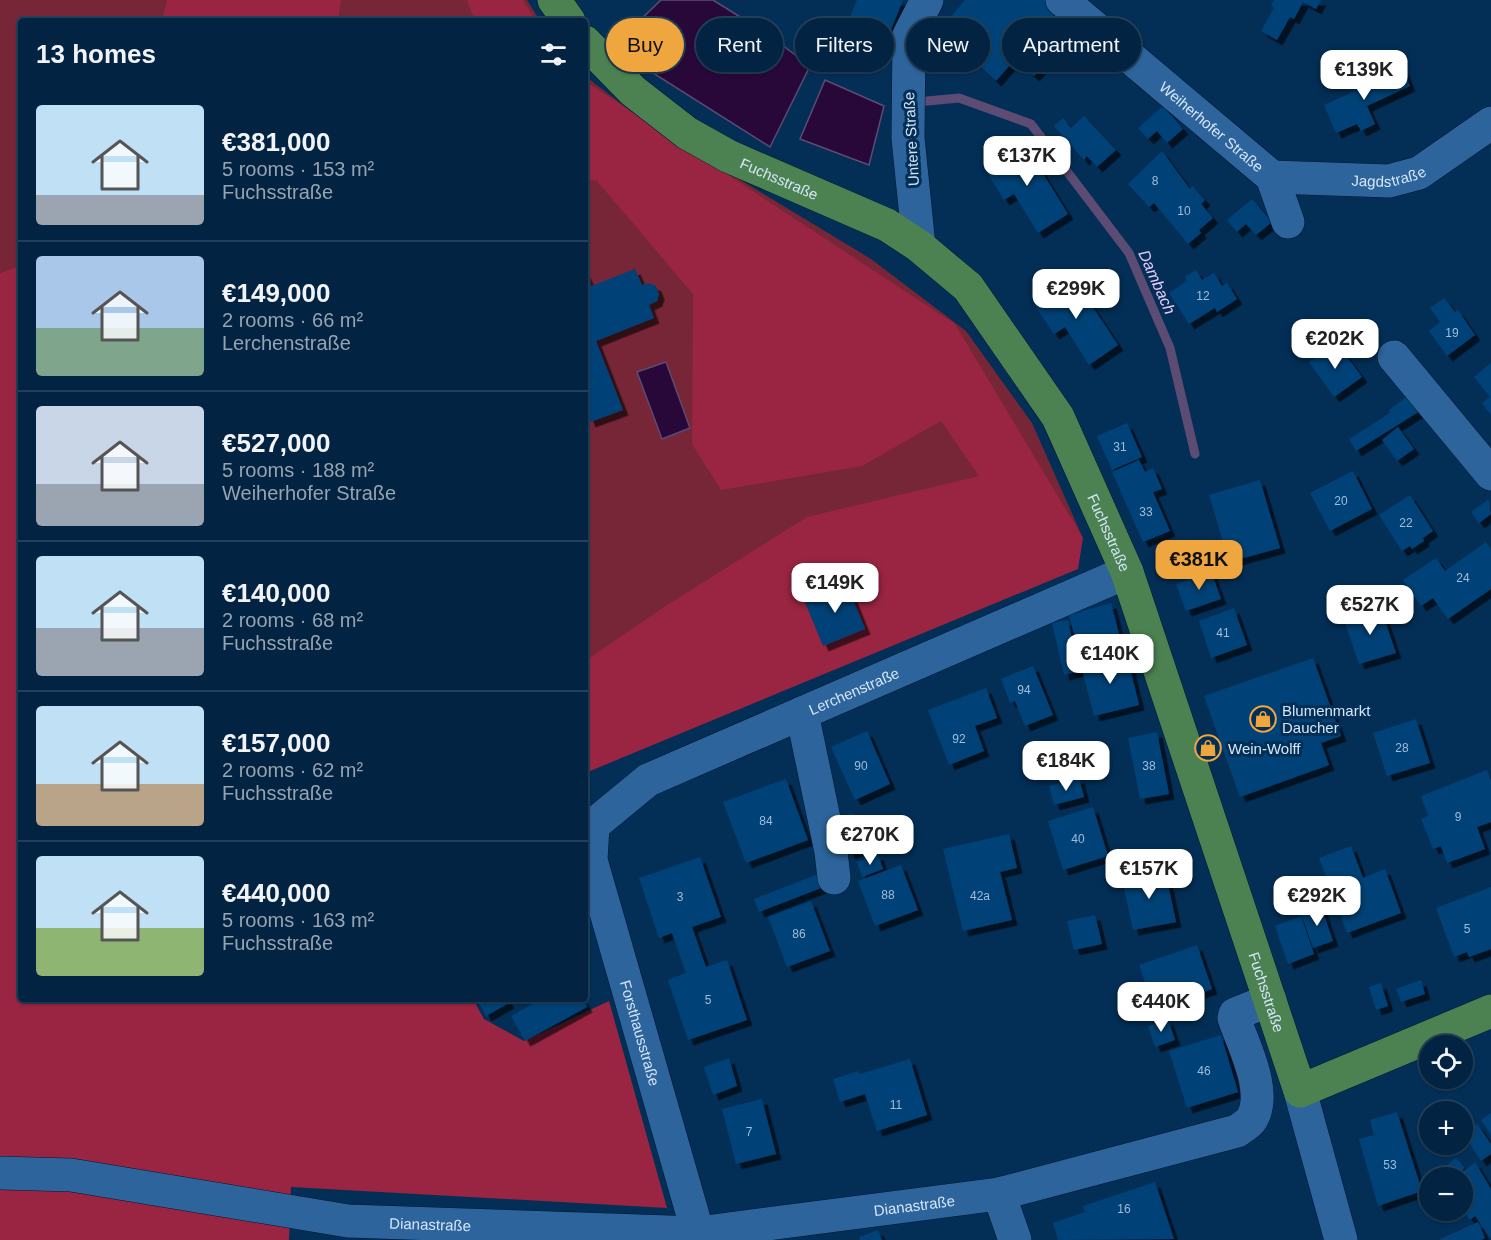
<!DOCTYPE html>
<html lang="en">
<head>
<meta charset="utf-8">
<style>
	:root { --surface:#022341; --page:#0c2b48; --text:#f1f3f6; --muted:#96a4b1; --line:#23405a; --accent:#f0a63f }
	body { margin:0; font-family:Helvetica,sans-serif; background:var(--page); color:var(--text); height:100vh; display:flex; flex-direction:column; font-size:22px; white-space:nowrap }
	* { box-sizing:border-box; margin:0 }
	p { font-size:20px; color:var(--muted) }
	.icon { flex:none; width:33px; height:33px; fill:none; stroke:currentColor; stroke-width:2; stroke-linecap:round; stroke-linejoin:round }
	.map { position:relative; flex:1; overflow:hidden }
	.side { position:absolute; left:18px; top:18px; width:570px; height:984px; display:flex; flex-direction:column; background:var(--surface); border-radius:6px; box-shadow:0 2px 4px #0004,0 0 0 2px var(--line) }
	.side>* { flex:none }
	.hud { position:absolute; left:606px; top:18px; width:570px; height:54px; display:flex; gap:12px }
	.fabs { position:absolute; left:1419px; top:1035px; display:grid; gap:12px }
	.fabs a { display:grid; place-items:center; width:54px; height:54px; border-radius:50%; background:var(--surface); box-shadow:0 2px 4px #0004,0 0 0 2px var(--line); font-size:30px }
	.price { position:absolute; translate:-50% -51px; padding:0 14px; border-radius:12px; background:#fff; color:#222; font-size:20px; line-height:39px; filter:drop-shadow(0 2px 3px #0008) }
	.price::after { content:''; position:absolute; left:50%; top:36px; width:18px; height:14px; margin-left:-9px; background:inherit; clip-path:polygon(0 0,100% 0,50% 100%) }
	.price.on { background:var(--accent); color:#111 }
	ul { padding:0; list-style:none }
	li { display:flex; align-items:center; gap:18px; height:150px; padding:0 18px }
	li+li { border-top:2px solid var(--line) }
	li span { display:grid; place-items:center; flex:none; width:168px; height:120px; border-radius:6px; color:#555 }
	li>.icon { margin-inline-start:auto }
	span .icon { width:72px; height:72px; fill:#fffc; stroke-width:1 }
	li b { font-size:26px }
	h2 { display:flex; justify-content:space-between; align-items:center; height:72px; padding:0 18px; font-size:26px }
	.tag { padding:0 21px; border-radius:27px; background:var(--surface); box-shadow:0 2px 4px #0004,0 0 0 2px var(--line); font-size:21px; line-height:54px }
	.tag.on { background:var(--accent); color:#111 }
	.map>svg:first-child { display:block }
	.green { fill:#762637 }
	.forest { fill:#992542 }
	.water { fill:#280839; stroke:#5c4b73; stroke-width:1.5 }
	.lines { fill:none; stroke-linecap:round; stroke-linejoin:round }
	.stream { stroke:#5c4b73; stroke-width:9 }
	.building { fill:#044277; filter:url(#shadow) }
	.minor-casing { stroke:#001732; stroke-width:34 }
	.major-casing { stroke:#001732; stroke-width:34 }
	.minor { stroke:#2d649b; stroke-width:33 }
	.major { stroke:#4c8251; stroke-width:33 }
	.labels { text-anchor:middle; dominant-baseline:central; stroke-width:6; stroke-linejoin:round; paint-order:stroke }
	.number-label { font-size:12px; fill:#a0bdd8 }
	.street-label { font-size:15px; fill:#d4e6f9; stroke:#032f57 }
	.poi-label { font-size:15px; fill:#d4e6f9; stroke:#032f57; text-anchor:start }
	.water-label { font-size:16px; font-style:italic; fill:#e7cafb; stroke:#032f57 }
</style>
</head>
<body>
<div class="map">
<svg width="1491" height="1240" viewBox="0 0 1491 1240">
	<defs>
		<filter id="shadow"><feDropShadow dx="5.5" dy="5.5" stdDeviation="0" flood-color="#0009"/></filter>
	</defs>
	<rect width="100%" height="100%" fill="#032f57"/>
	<path class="green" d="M0 0H167L161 21H21V265L0 273Z
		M181 0H527L540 21H175Z
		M585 76 645 122 871 259 966 331 1032 423 1082 536 1075 567 585 773Z"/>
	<path class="forest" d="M167 0H341L338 21H161Z
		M467 0H523L536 21H475Z
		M585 81 955 324 1083 538 1078 569 585 773V661L664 607 807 517 979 476 941 421 862 466 721 490 692 444 693 294 597 181 585 179Z
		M21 265V999H473L484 1019 524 1041 609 1001 667 1208 291 1187 289 1240H0V273Z"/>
	<path class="water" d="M661 0H713L766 33 810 66 770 147 653 73 633 27Z
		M825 80 884 106 869 165 800 139Z
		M666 362 690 428 662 439 637 372Z"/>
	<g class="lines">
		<path class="stream" d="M917 102 959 98 1031 124 1129 253 1170 348 1195 454"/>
	</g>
	<path class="building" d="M857 0H903L883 49 844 32Z
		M965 0H1047L1058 10 996 81 940 30Z
		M1274 0H1321L1316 9 1303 2 1294 19 1290 17 1277 40 1261 31 1274 8 1271 6Z
		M1040 50 1050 59 1034 76 1024 67Z
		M1392 65 1395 72 1403 69 1410 86 1367 106 1375 124 1361 131 1357 124 1336 133 1324 105 1388 76 1385 68Z
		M1163 106 1183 129 1167 143 1157 131 1148 139 1138 128Z
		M1084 116 1116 150 1097 167 1087 156 1084 160 1054 126 1063 118 1071 128Z
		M1024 143 1068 214 1038 233 1014 194 1004 200 984 168Z
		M1162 151 1190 189 1192 186 1205 200 1201 204 1213 218 1199 230 1201 233 1188 244 1154 203 1149 207 1128 184Z
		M1252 199 1272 222 1256 235 1246 224 1237 232 1227 220Z
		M635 269 642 285 649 283 656 286 659 294 657 301 649 305 654 318 596 341 623 410 590 422 585 409V272L591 286Z
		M1196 270 1202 280 1214 273 1222 286 1227 283 1237 299 1217 312 1215 308 1189 324 1169 293 1187 281 1185 277Z
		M1073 277 1118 345 1089 365 1065 327 1054 334 1033 303Z
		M1444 298 1455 312 1458 310 1475 335 1447 356 1429 331 1440 322 1430 308Z
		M1337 343 1362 377 1334 397 1309 362Z
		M1491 363V415L1482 403 1490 397 1474 377Z
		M1409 395 1420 411 1356 451 1349 439 1390 413 1389 410Z
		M1127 423 1142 457 1112 470 1097 436Z
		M1398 427 1414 449 1397 461 1382 440Z
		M1139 460 1145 472 1153 468 1162 489 1153 492 1170 531 1143 542 1112 472Z
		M1353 471 1372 509 1330 531 1310 493Z
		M1260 480 1280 548 1229 562 1209 495Z
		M1410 495 1433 531 1423 538 1424 541 1412 549 1410 546 1402 551 1379 515Z
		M1489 499 1491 514 1479 523 1471 512Z
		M1486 542 1491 549V589L1448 619 1433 598 1421 606 1403 580 1436 558 1445 571Z
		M1211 571 1221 599 1186 611 1176 584Z
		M846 582 865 629 823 646 804 600Z
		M1111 603 1124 653 1095 661 1090 645 1078 649 1069 615Z
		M1234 608 1247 645 1211 658 1199 621Z
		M1381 609 1396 653 1359 664 1344 620Z
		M1068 620 1079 671 1064 675 1052 623Z
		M1127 655 1139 705 1094 716 1081 666Z
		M1313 658 1341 736 1321 743 1329 765 1240 797 1204 696Z
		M1033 666 1053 715 1025 726 1015 701 1010 703 1001 679Z
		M986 688 997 718 975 726 984 751 949 765 928 710Z
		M1416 719 1430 763 1387 776 1373 733Z
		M867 731 890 784 855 800 831 747Z
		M1157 732 1169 794 1140 799 1128 738Z
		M1487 770 1491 780V822L1477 827 1485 849 1447 863 1441 846 1433 849 1421 819 1428 816 1421 796Z
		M1079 778 1084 797 1054 805 1049 786Z
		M786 779 808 840 746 863 723 802Z
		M1093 807 1108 856 1063 870 1048 821Z
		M852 813 865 847 850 854 836 820Z
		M1009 834 1017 868 1000 872 1012 920 963 931 943 849Z
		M1351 846 1363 878 1385 869 1401 913 1347 933 1319 858Z
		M878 854 883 869 862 877 857 862Z
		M700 857 721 917 692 927 706 967 727 960 747 1020 688 1040 668 980 686 973 672 933 659 938 639 878Z
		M901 865 918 910 875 926 858 881Z
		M1165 870 1176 922 1133 930 1122 879Z
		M821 873 826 886 759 912 754 899Z
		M1491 887V949L1469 957 1467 952 1454 957 1436 908Z
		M811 901 830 951 787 967 768 917Z
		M1321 906 1333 941 1313 948 1301 913Z
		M1095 915 1102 944 1074 950 1067 921Z
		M1301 916 1314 954 1288 964 1275 926Z
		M1197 945 1212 989 1154 1008 1139 965Z
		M1421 980 1425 994 1401 1002 1396 989Z
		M1381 983 1388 1006 1376 1010 1369 987Z
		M477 999H507L509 1003 486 1016Z
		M542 999H583L587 1007 525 1041 511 1016Z
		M1168 1020 1175 1040 1155 1047 1148 1026Z
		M1221 1035 1238 1092 1187 1108 1169 1051Z
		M729 1058 737 1086 713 1095 704 1067Z
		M910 1059 927 1115 877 1131 865 1094 840 1102 833 1079 858 1071 860 1074Z
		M762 1099 776 1154 736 1164 722 1109Z
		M1397 1112 1422 1191 1378 1206 1359 1139 1374 1135 1370 1120Z
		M1491 1113V1135L1481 1120Z
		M1477 1124 1491 1144V1154L1481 1161 1463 1133Z
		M1456 1158 1465 1168 1453 1178H1441L1437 1173Z
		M1475 1162 1491 1189V1239L1475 1216 1470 1220 1462 1208V1178H1455Z
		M1155 1182 1174 1239 1058 1240 1053 1223 1085 1212 1083 1206Z
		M1478 1222 1485 1238 1481 1240H1438Z
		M878 1230 882 1240H860L859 1237Z"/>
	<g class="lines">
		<g class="minor-casing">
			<g id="minor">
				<path id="s1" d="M1062 0 1272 177 1288 222"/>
				<path id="s2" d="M1272 177 1389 181 1419 173 1491 123"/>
				<path d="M919 246 908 138 909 35 927 0"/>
				<path d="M1394 357 1491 474"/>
				<path d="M802 713 831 852 834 878"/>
				<path id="s3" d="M593 826 591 860 700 1240"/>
				<path id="s4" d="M585 832 648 780 1127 572"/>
				<path d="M1300 1091 1341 1240"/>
				<path id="s5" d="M0 1173 71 1175 348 1221 698 1233 999 1194 1237 1131C1241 1128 1248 1124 1251 1120 1269 1093 1243 1045 1234 1018L1235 1014 1270 1000"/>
				<path d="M999 1194 1015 1240"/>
			</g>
		</g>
		<g class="major-casing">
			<g id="major">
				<path d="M554 0 569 21"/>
				<path id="s6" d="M585 42 633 91 687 133 728 156 887 225 919 246 968 287 1058 417 1127 572 1300 1091 1491 1011"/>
			</g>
		</g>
		<use href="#minor" class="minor"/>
		<use href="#major" class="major"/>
	</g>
	<defs>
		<g id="shop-ring" transform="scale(1.35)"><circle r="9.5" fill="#032f57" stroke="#f0a63f" stroke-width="1.5"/><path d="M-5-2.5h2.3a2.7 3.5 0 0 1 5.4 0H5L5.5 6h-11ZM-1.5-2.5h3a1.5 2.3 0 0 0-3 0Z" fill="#f0a63f"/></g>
	</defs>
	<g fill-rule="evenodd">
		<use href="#shop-ring" x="1263" y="719"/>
		<use href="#shop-ring" x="1208" y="748"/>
	</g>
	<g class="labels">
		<g class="number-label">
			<text x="1155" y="181">8</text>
			<text x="1184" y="211">10</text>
			<text x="1203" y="296">12</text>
			<text x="1452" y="333">19</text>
			<text x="1120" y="447">31</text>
			<text x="1341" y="501">20</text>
			<text x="1146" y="512">33</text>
			<text x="1406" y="523">22</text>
			<text x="1463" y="578">24</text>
			<text x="1223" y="633">41</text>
			<text x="1024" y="690">94</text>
			<text x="959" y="739">92</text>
			<text x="1402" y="748">28</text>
			<text x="861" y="766">90</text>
			<text x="1149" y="766">38</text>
			<text x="1458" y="817">9</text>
			<text x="766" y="821">84</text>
			<text x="1078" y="839">40</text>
			<text x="888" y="895">88</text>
			<text x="980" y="896">42a</text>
			<text x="680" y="897">3</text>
			<text x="1467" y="929">5</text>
			<text x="799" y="934">86</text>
			<text x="708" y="1000">5</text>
			<text x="1204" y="1071">46</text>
			<text x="896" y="1105">11</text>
			<text x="749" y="1132">7</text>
			<text x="1390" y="1165">53</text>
			<text x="1124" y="1209">16</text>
		</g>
		<g class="street-label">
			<text stroke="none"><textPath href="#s1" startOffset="196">Weiherhofer Straße</textPath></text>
			<text transform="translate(911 139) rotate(-93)">Untere Straße</text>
			<text stroke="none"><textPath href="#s2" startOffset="117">Jagdstraße</textPath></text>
			<text stroke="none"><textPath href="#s6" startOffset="240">Fuchsstraße</textPath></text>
			<text stroke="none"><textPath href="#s6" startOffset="744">Fuchsstraße</textPath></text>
			<text stroke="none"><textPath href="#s4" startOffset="306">Lerchenstraße</textPath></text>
			<text stroke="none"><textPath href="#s6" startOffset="1230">Fuchsstraße</textPath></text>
			<text stroke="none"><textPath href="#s3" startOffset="214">Forsthausstraße</textPath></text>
			<text stroke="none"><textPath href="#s5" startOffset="920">Dianastraße</textPath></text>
			<text stroke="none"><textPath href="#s5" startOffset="434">Dianastraße</textPath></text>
		</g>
		<g class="poi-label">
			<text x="1282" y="710">Blumenmarkt<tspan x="1282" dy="17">Daucher</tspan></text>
			<text x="1228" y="748">Wein-Wolff</text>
		</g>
		<g class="water-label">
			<text transform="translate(1157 282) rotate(66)">Dambach</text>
		</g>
	</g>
</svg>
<div class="fabs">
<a><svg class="icon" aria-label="locate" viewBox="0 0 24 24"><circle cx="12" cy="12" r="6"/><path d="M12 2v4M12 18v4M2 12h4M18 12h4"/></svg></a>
<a>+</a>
<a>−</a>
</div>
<b class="price" style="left:1364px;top:101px">€139K</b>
<b class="price" style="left:1027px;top:187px">€137K</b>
<b class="price" style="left:1076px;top:320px">€299K</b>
<b class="price" style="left:1335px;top:370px">€202K</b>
<b class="price on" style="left:1199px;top:591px">€381K</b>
<b class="price" style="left:835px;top:614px">€149K</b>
<b class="price" style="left:1370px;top:636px">€527K</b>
<b class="price" style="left:1110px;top:685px">€140K</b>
<b class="price" style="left:1066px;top:792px">€184K</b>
<b class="price" style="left:870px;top:866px">€270K</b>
<b class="price" style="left:1149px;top:900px">€157K</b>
<b class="price" style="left:1317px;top:927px">€292K</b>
<b class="price" style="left:1161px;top:1033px">€440K</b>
<div class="hud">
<a class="tag on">Buy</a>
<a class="tag">Rent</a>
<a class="tag">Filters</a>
<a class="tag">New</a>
<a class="tag">Apartment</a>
</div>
<section class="side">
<h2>13 homes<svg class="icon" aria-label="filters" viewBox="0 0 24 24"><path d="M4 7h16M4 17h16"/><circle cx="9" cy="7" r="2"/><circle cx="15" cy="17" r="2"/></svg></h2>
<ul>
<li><span style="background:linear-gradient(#bfe0f5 75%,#9aa5b1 0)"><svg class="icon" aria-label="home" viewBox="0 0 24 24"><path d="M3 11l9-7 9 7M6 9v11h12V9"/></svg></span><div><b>€381,000</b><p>5 rooms · 153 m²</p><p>Fuchsstraße</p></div></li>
<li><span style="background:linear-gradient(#a9c7e8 60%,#7fa58c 0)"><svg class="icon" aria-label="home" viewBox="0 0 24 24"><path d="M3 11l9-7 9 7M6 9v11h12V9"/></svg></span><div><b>€149,000</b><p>2 rooms · 66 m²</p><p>Lerchenstraße</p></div></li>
<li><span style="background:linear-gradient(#c9d6e8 65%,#9aa5b1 0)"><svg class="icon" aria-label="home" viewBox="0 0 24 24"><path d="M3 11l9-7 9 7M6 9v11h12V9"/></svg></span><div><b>€527,000</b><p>5 rooms · 188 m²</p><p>Weiherhofer Straße</p></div></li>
<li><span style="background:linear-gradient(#bfe0f5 60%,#9aa5b1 0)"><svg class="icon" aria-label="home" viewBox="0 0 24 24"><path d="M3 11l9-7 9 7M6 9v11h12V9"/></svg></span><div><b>€140,000</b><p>2 rooms · 68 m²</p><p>Fuchsstraße</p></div></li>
<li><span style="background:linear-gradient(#bfe0f5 65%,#b9a48a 0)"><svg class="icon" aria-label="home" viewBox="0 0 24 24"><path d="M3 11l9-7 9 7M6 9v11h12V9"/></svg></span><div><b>€157,000</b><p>2 rooms · 62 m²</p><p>Fuchsstraße</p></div></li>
<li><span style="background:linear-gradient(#bfe0f5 60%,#8fb573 0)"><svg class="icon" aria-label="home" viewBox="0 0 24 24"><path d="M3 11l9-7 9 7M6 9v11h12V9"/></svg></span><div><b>€440,000</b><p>5 rooms · 163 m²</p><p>Fuchsstraße</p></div></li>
</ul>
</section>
</div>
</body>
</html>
